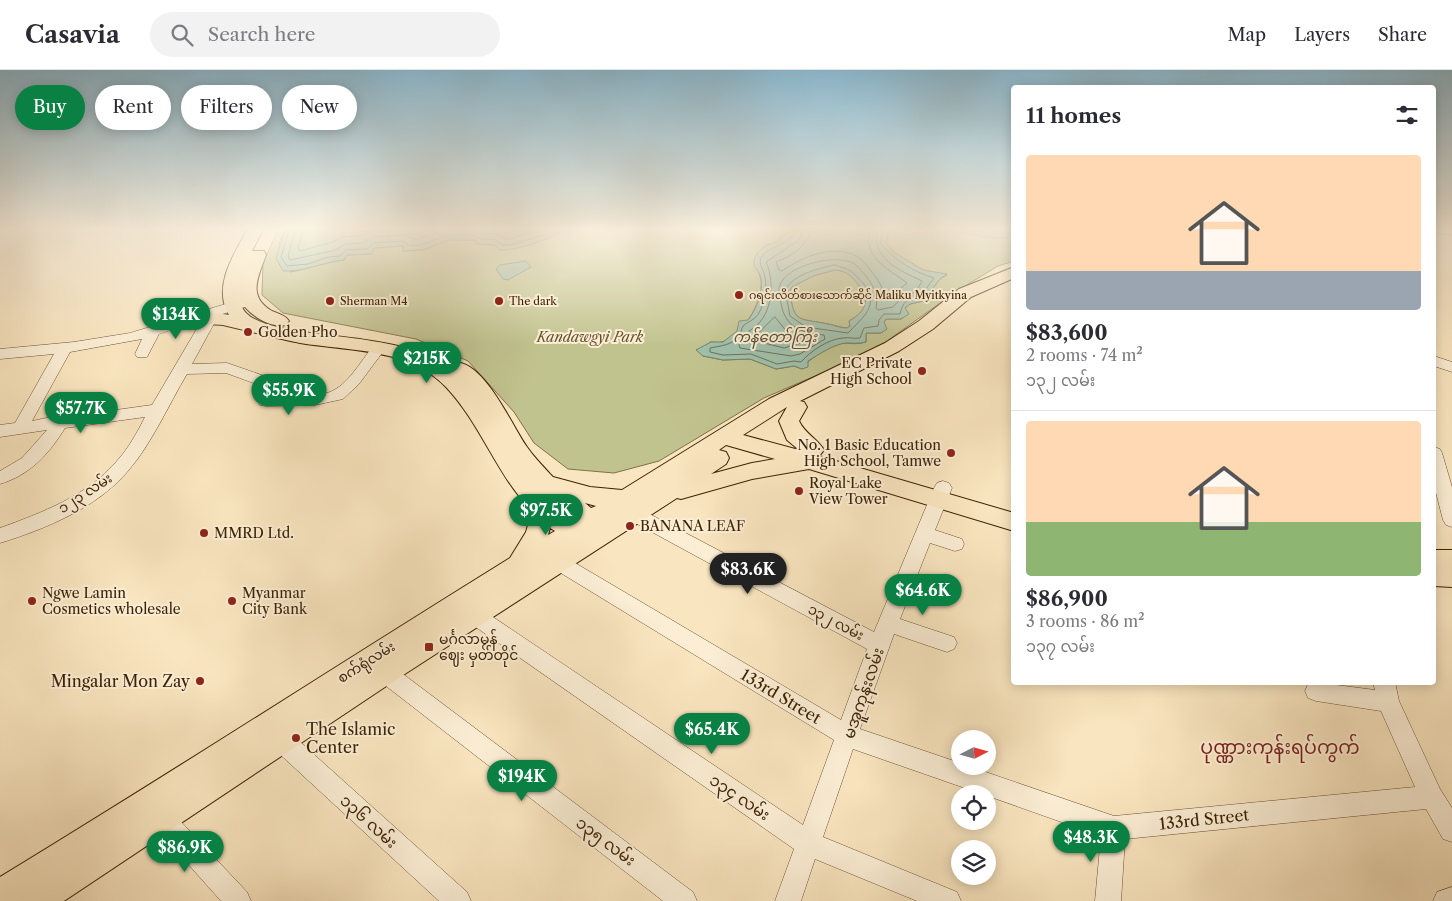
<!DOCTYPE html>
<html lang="en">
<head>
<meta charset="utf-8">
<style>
	:root { --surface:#fff; --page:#f2f2f3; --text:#2b2b33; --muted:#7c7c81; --line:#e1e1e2; --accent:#0b8043 }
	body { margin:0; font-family:"Libre Caslon Text","Noto Sans Myanmar",serif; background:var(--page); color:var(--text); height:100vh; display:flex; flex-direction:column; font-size:19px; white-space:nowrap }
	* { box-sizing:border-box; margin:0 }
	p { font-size:16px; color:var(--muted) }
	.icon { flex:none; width:28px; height:28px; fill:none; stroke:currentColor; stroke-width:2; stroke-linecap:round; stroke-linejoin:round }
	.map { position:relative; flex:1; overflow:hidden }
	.side { position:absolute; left:1011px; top:15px; width:425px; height:600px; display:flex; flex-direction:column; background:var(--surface); border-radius:5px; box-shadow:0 2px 12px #0003 }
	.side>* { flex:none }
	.banner { position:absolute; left:15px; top:15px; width:475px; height:45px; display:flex; gap:10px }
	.needle { width:32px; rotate:84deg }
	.controls { position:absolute; left:951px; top:660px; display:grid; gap:10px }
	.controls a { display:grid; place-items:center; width:45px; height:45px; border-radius:50%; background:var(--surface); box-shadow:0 2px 12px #0003; font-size:25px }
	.price { position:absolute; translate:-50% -42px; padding:0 11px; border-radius:18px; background:var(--accent); color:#fff; font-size:16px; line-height:32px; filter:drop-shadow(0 1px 2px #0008) }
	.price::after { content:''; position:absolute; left:50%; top:30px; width:15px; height:11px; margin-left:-8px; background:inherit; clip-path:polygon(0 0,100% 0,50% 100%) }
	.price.active { background:#222; color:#fff }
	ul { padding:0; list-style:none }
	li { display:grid; align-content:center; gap:10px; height:265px; padding:0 15px }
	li+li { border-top:1px solid var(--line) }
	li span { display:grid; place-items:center; height:155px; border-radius:5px; color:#555 }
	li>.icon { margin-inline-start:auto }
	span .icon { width:90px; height:90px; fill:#fffc; stroke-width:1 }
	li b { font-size:21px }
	h2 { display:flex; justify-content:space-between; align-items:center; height:60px; padding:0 15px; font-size:21px }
	.pill { padding:0 18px; border-radius:22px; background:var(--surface); box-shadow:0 2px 12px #0003; font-size:18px; line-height:45px }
	.pill.active { background:var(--accent); color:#fff }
	header { display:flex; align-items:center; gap:30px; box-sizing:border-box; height:70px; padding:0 25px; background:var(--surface); border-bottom:1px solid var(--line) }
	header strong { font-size:24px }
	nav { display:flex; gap:28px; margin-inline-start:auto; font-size:18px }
	.search { width:350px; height:45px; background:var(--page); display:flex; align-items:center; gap:12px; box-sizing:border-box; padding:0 18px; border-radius:28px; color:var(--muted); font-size:19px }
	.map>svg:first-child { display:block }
	.green { fill:#c1c38f; stroke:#7f7249 }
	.water { fill:#9fc0ac; stroke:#788168; fill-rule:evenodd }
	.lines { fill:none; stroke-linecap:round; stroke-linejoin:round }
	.shore { stroke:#6e7158; stroke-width:1 }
	.minor-casing { stroke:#6c5332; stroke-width:1 }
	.major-casing { stroke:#3d2203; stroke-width:2 }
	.minor { fill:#fbeed5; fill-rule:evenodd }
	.major { fill:#f9e5bf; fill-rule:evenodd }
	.poi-dot { fill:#8f2418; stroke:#fbeed5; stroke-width:2 }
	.labels { text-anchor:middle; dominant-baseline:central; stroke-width:4; stroke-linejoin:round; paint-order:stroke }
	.far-poi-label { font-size:11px; fill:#3d2203; stroke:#fbeed5; text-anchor:start }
	.poi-label { font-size:14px; fill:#3d2203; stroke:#fbeed5; text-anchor:start }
	.park-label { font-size:14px; font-style:italic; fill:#65522d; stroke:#fbeed5 }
	.street-label { font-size:14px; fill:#3d2203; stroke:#fbeed5 }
	.water-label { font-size:15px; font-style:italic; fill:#5a5136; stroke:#fbeed5 }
	.near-poi-label { font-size:16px; fill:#3d2203; stroke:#fbeed5; text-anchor:end }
	.near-street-label { font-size:16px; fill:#3d2203; stroke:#fbeed5 }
	.near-quarter-label { font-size:19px; fill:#7a1f14; stroke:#fbeed5 }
</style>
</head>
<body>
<header>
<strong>Casavia</strong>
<div class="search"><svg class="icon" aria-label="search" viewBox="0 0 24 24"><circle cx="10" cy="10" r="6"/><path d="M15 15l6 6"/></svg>Search here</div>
<nav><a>Map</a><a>Layers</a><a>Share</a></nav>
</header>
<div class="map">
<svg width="1452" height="831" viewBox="0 0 1452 831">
	<rect width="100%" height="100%" fill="#f9e5bf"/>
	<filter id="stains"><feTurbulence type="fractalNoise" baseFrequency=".004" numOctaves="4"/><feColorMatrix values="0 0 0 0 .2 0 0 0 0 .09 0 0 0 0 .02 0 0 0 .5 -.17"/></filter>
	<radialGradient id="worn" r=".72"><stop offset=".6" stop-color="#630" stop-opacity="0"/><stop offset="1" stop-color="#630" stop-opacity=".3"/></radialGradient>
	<path class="green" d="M279 158H286L279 174 290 202C309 199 326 192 344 190L347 185 372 184 374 178 404 176 403 181 423 180 448 170H475L477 174 495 175 548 169 567 158H796L781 167 778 172 766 175 755 188C756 197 758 198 760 206 767 227 743 266 722 272 719 273 714 272 710 272L703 286 723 290 750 289 776 299 794 296 802 299C809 288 833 273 846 273 853 274 859 274 866 272V263H881L886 259 884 252 886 249H901L908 244 905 238 910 234 923 231 940 209 947 205 923 200 895 183 886 173 889 162 896 158H949L982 167 1011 161 1010 158H1014V191L998 196 957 221 873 281 764 328 659 391 614 403 568 399 534 373 514 342 468 291 416 269 283 243 262 225 263 193Z
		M835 200C847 201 850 205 857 213 871 229 867 241 849 251L850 256 847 258C840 258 835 255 828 254 799 248 793 254 790 220L792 217 813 206Z"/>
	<path class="water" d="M286 158H567C546 170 523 180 499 180L495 175 477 174 475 170H448L423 180 403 181 404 176 374 178 372 184 347 185 344 190C323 192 304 202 283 201L276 188Z
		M796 158H896L889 162 886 173 895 183 923 200 947 204 940 209 923 231 910 234 905 238 909 244 901 249H886L884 252 887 259 881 263H866V272C859 274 853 273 846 273 834 274 818 285 808 291V297L802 299 794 296 776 299 750 289 723 290 703 286 696 280 711 272H723L737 261 739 251 748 250C756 241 765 217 760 205 759 201 755 199 754 195 753 181 767 174 778 172L781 167ZM835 200C847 201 850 205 857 213 871 229 867 241 849 251L850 256 847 258C840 258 834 255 828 254 799 248 793 254 790 220L792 217 813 206Z
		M1010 158 1011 161 1007 168 982 167 948 159Z
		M526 191 531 197 508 210 503 209 496 199 500 195Z"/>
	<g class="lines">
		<path class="shore" d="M290 158 281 187 287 196 308 194 328 187 340 186 346 180 367 179 374 173 403 171 410 176 421 175 447 165H474L481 169 496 170 502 175H511L546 164 557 158
			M296 158 288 186 290 190 336 180 345 174 363 173 372 167 404 165 413 169H419L446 158 476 159 484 163 497 164 505 169H510L545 158
			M304 158 298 178 300 181 333 172 342 167 359 166 371 159 390 158
			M798 158C789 176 769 176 762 186 757 194 764 199 765 207 767 219 765 231 760 241 755 251 748 251 743 256 741 259 741 264 738 267 732 275 720 276 710 278V282L723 285 751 284 777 294 794 291 801 292C811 281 828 269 843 268 849 267 854 269 860 268L864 258 878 256 879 250 884 244H900C903 231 907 229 920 227L934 208C912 201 896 191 881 174V166L886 158
			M804 158 799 170 766 192C776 214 772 249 749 261L746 269 739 274 740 278 791 286 800 284 825 269 824 265C805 263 788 260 782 238 781 231 777 222 780 215 787 195 835 184 853 193 859 196 864 204 868 209 875 218 878 227 876 238L878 240 893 237 903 226 916 222 922 211C899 200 869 188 878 158
			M812 158C808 176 792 186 776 192L779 200 782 201C802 187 834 173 858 187 863 190 867 196 871 201 878 210 883 217 885 228L888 229 907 213C886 197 862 188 870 158
			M834 195C850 199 852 201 863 213 881 235 863 247 848 263L806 257 790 246 785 220C794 204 817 199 834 195Z
			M775 247 787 262 801 270V273L784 278 756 271 755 267Z"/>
		<g class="minor-casing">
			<path id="minor" d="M1434 158H1452V165L1434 163Z
				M249 227 254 228 256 231 254 234 213 247 216 250 192 294 227 293 270 308 276 318 275 327C292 326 314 328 330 322 348 315 361 291 373 276H383L385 279 359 314 343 329 315 335 266 336 260 335 258 331 259 315 226 303 187 304C169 334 151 375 128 401 97 438 45 459 0 473V458C41 443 87 426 116 392 128 379 137 363 145 347L65 358C49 384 30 405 0 414V401L22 388 47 360 0 367V355L15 353 54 284 0 289V279L74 272 130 263ZM202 250 152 335 65 347 61 345 32 351 70 282 142 269 135 284 137 287H147L159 264Z
				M1434 286 1452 292V302L1434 296Z
				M1434 377 1440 379 1442 383 1452 417V457L1446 455 1443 450 1434 415Z
				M943 411 949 413 952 418 935 460 962 469 964 474 962 479 955 481 930 473 900 549 954 567 957 573 954 579 947 582 894 564 860 659 960 693V696H968L1114 746 1415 717 1381 641 1316 631 1308 628 1305 621 1308 614 1313 612 1375 620 1373 612H1395L1399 631 1440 719 1452 738V772L1443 769 1426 739 1125 769 1121 831H1095L1101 766 988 726V724H982L853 679 823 767 957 822 961 831H917L815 789 801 831H775L794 779 467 551 464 545 467 539 474 536 481 539 803 755 834 670 551 497 549 492 551 487 558 484 565 487 841 650 867 579 628 449 625 444 628 439 634 437 640 439 874 562 934 418 937 413Z
				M384 593 391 595 693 822 697 831H663L377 609 373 602 377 595Z
				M281 659 289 662 467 822 471 831H439L273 678 270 670 273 662Z
				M162 736 170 740 247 822 251 831H221L154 756 150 748 154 740Z
				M1452 817V831H1433L1437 822Z"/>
		</g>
		<g class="major-casing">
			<path id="major" d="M248 158H264L252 181H264L266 185C258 207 247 227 272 241 279 244 285 245 289 251L286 255C270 259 247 244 240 229 241 234 242 239 246 243 265 263 343 265 372 271 397 275 427 281 447 297L450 293C482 284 512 357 527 377 534 387 542 395 550 404L553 407 590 417 622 420 769 329 885 273 919 251 959 219 1014 197V208L971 227 933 259 899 281 800 331 804 332 807 337 799 351C805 364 817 368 824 380L819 386 1014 443V461L809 399 752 409 681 429 677 428 394 611 64 831H0V807C171 703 339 594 510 488L526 462 532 441C496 404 481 354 446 317 409 278 349 281 300 273 274 268 249 261 223 255 211 253 198 257 186 254L183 250 186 246C199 243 216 242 229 245 212 217 234 184 248 158ZM787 337 779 351 787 370 799 380 743 365ZM726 375 775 389 752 393 711 404 726 394 729 388 726 382 719 380ZM585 433 596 436 591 438ZM550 458 555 461 548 465Z
				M1434 480H1452V517L1434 516Z"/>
		</g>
		<use href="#minor" class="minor"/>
		<use href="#major" class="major"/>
	</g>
	<linearGradient id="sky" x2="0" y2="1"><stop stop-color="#8bb9d0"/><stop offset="0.58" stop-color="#fcf3e2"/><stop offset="1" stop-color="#fcf3e2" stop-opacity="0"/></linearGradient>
	<rect width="1452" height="274" fill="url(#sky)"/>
	<g class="poi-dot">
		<circle cx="739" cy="225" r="5"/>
		<circle cx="330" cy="231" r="5"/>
		<circle cx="499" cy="231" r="5"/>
		<circle cx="248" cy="262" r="5"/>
		<circle cx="922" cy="301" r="5"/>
		<circle cx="951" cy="383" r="5"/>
		<circle cx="799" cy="421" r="5"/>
		<circle cx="630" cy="456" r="5"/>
		<circle cx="204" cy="463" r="5"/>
		<circle cx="32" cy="531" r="5"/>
		<circle cx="232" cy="531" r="5"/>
		<rect x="424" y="572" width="10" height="10" rx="2.5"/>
		<circle cx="200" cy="611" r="5"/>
		<circle cx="296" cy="668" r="5"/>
	</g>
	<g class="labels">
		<g class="far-poi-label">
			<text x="749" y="225">ဂရင်းလိတ်စားသောက်ဆိုင် Maliku Myitkyina</text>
			<text x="340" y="231">Sherman M4</text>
			<text x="509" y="231">The dark</text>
		</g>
		<g class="poi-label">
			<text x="258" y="262">Golden Pho</text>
			<text x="912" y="293" text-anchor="end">EC Private<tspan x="912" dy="16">High School</tspan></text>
			<text x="941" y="375" text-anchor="end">No. 1 Basic Education<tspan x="941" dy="16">High School, Tamwe</tspan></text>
			<text x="809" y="413">Royal Lake<tspan x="809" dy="16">View Tower</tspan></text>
			<text x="640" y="456">BANANA LEAF</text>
			<text x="214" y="463">MMRD Ltd.</text>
			<text x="42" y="523">Ngwe Lamin<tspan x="42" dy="16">Cosmetics wholesale</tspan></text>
			<text x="242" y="523">Myanmar<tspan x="242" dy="16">City Bank</tspan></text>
			<text x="439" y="569">မင်္ဂလာမွန်<tspan x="439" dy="16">ဈေး မှတ်တိုင်</tspan></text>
		</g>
		<g class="park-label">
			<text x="590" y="267">Kandawgyi Park</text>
		</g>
		<g class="street-label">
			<text transform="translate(85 423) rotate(-33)">၁၂၃ လမ်း</text>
			<text transform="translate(836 552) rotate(28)">၁၃၂ လမ်း</text>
			<text transform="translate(366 592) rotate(-32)">စက်ရုံလမ်း</text>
		</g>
		<g class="water-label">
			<text x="775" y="266">ကန်တော်ကြီး</text>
		</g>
		<g class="near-poi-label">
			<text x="190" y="611">Mingalar Mon Zay</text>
			<text x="306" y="659" text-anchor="start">The Islamic<tspan x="306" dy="18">Center</tspan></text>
		</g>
		<g class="near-street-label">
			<text transform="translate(863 623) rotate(-71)">မအူကုန်းလမ်း</text>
			<text transform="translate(781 626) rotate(31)">133rd Street</text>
			<text transform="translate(740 727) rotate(34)">၁၃၄ လမ်း</text>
			<text transform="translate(1204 749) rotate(-6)">133rd Street</text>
			<text transform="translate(369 751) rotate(42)">၁၃၆ လမ်း</text>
			<text transform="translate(606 771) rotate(37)">၁၃၅ လမ်း</text>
		</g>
		<g class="near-quarter-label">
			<text x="1280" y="677">ပုဏ္ဏားကုန်းရပ်ကွက်</text>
		</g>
	</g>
	<rect width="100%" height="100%" filter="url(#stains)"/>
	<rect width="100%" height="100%" fill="url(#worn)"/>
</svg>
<div class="controls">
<a><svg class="needle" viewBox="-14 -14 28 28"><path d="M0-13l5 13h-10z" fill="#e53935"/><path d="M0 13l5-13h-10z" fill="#7c7c81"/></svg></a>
<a><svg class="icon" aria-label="locate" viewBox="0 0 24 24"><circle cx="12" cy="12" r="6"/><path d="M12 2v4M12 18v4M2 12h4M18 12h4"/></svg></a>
<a><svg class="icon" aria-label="layers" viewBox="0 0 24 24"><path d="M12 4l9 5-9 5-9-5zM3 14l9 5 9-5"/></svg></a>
</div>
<b class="price" style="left:176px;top:270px">$134K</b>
<b class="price" style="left:427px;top:314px">$215K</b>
<b class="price" style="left:289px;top:346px">$55.9K</b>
<b class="price" style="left:81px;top:364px">$57.7K</b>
<b class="price" style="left:546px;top:466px">$97.5K</b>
<b class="price active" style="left:748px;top:525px">$83.6K</b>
<b class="price" style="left:923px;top:546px">$64.6K</b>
<b class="price" style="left:712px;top:685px">$65.4K</b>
<b class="price" style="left:522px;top:732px">$194K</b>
<b class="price" style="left:1091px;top:793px">$48.3K</b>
<b class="price" style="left:185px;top:803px">$86.9K</b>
<div class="banner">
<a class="pill active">Buy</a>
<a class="pill">Rent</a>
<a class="pill">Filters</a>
<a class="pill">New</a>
</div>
<section class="side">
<h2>11 homes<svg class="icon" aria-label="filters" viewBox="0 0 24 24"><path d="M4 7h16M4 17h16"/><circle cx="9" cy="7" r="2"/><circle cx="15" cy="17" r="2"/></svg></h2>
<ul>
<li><span style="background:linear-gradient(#ffd9b3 75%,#9aa5b1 0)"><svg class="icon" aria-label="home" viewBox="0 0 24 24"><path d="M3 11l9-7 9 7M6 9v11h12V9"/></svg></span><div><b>$83,600</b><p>2 rooms · 74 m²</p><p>၁၃၂ လမ်း</p></div></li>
<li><span style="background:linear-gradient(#ffd9b3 65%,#8fb573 0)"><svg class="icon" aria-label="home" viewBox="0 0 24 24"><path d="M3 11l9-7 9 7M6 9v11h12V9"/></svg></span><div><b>$86,900</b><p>3 rooms · 86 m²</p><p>၁၃၇ လမ်း</p></div></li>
</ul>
</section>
</div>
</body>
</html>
